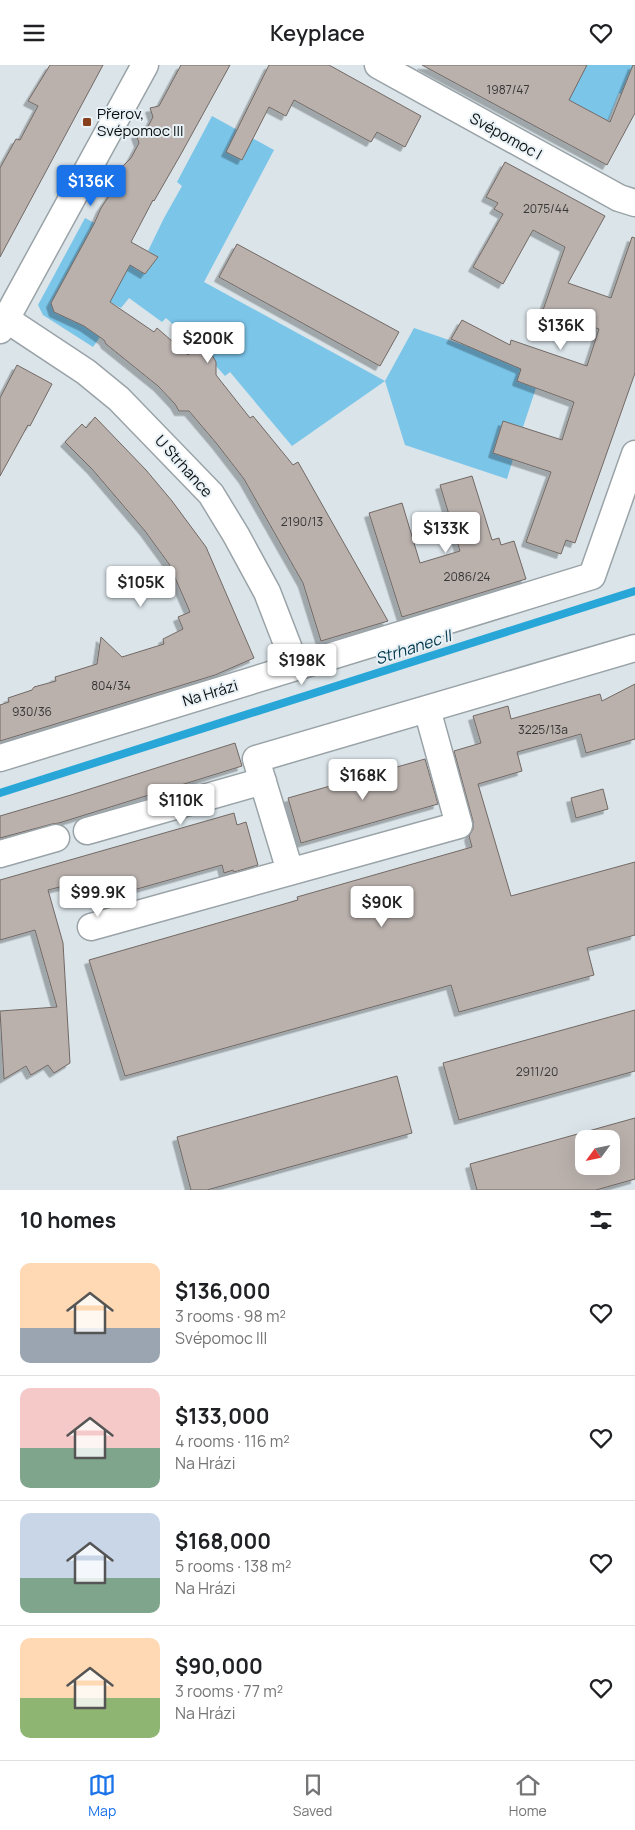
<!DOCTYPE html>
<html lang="en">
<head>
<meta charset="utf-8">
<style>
	:root { --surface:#fff; --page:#f6f6f6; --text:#202124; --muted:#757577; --line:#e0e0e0; --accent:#1a73e8 }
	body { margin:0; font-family:Manrope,sans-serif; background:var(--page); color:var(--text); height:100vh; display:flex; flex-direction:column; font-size:19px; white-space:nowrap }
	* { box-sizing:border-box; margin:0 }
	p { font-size:16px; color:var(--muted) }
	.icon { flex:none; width:28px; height:28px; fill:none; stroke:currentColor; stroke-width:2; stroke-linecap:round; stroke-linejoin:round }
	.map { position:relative; height:1125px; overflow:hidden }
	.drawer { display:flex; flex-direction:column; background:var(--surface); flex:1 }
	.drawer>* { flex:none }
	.needle { width:32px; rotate:237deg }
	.tools { position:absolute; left:575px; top:1065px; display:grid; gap:10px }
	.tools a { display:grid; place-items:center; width:45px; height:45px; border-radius:10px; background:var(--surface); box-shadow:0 5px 20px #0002; font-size:25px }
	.price { position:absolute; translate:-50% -42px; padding:0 11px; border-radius:5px; background:#fff; color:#222; font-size:16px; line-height:32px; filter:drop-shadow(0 1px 2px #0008) }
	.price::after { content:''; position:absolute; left:50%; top:30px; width:15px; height:11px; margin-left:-8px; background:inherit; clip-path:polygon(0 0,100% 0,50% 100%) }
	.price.selected { background:var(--accent); color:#fff }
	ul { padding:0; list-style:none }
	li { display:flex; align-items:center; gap:15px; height:125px; padding:0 20px }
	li+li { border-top:1px solid var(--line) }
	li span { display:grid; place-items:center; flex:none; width:140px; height:100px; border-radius:10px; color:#555 }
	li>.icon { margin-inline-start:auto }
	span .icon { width:60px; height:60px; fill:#fffc; stroke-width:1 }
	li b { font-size:21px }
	h2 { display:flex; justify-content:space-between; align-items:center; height:60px; padding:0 20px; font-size:21px }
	header { display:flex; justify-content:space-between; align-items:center; height:65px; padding:0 20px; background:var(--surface); font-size:22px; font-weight:600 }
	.tabs { display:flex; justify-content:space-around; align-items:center; height:70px; border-top:1px solid var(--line); background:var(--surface); font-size:14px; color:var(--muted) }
	.tabs a { display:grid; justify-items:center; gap:2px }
	.tabs .selected { color:var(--accent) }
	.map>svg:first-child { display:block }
	.green { fill:#7bc5e9 }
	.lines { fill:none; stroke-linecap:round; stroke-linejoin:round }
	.stream { stroke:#27a6d7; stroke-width:8 }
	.building { fill:#bab1ad; stroke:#726965; fill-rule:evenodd; filter:url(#shadow) }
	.minor-casing { stroke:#9aa3a7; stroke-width:29 }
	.minor { stroke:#fff; stroke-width:26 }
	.poi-dot { fill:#86401d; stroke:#e8f1f6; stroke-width:2 }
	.labels { text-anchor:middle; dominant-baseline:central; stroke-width:4; stroke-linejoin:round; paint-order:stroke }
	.number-label { font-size:12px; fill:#373737 }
	.poi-label { font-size:15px; fill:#0b0e10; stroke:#e8f1f6; text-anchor:start }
	.street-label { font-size:15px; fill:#0b0e10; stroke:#e8f1f6 }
	.water-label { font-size:16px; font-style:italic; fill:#00374b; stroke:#e8f1f6 }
</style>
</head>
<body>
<header><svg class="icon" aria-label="menu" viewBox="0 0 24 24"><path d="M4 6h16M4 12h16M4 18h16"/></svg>Keyplace<svg class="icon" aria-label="heart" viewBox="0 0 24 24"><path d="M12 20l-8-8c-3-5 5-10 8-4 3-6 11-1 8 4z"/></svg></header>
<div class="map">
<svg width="635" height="1125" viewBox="0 0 635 1125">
	<defs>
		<filter id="shadow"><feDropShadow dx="-4.5" dy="4.5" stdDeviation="0" flood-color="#0004"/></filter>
	</defs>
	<rect width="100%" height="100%" fill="#dae4e9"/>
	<path class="green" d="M511 0H635L621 29 619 28 608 56 558 29 536 62 505 45 507 41Z
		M212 51 274 85 204 217 385 316 414 263 522 300 517 316 536 323 523 362 503 356 493 387 513 394 507 414 405 380 385 316 292 381 230 307 225 311 216 301C216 295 213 290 206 290L166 253 162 257 129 233 121 243 110 237 116 226 54 246 84 261 100 272 93 282 43 250 38 240 85 153 145 185 134 203 145 209 158 192 148 186 164 153 182 121 177 117Z"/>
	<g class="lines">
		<path class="stream" d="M0 728 635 526"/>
	</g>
	<path class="building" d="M50 0H103L0 192V103L16 74 20 75 38 41 28 36Z
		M181 0H230L181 89 154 136 153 135 131 177 158 192 145 209 130 200 110 237 154 267 157 263 188 290 196 280 206 290H212L216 297V310L250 353 253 351 293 400 298 397 388 556 321 576 303 518 244 414 217 379 189 346H179L175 339 158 321 106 279 104 275 84 261 54 247 51 238 94 159 101 143 119 116 120 104 131 93 139 78 136 69 145 67 153 52 150 43 159 41Z
		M269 0H329L421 51 405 82 377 67 371 77 294 35 286 51 269 42 242 95 226 87Z
		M422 0H587L569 35 610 57 633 0H635V48L607 100Z
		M505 97 605 151 568 218 611 233 632 172 635 173V308L575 478 566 475 561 489 526 477 551 407 493 388 503 356 562 375 574 337 517 316 521 304 451 274 462 255 510 280 511 275 587 301 599 264 543 245 565 182 533 165 503 219 473 202 503 149 494 144 498 138 486 132Z
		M237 179 399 267 380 301 219 212Z
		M17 300 52 319 30 361 28 360 0 411V333Z
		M95 352 146 405 172 436 206 482 254 593 215 610 0 676V640L9 637 8 633 32 625 34 622 56 616 55 612 97 599 101 572 122 592 164 579 163 574 183 564 178 552 190 547 169 499 145 466 92 404 65 377 82 359 86 363Z
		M472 411 492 475 499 473 501 480 514 476 526 514 402 552 369 448 402 438 420 498 460 486 440 420Z
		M635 619V674L586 688 581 669 517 687 522 706 478 719 511 831 635 797V870L587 883 594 910 459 947 451 920 125 1011 89 895 298 835 297 832 472 782 469 771 473 764V756L454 686 481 678 473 651 508 641 511 654 600 629 602 636Z
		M235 678 242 701 59 758 52 759 0 773V751L71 730Z
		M425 694 438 739 301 778 288 733Z
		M603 724 608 744 576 753 571 733Z
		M234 748 237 760 246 757 258 800 234 807 233 805 224 808 222 800 105 833 99 812 48 825 63 878 70 998 54 1008 48 1000 31 1010 26 1001 4 1014 0 946 57 942 35 865 0 875V815Z
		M635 945V1006L459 1055 443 998Z
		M397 1011 412 1068 207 1125H191L177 1072Z
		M635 1053V1114L596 1125H477L470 1099ZM584 1074H611V1101H584Z"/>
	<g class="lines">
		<g class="minor-casing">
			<path id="minor" d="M378 0 619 133 635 138
				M6 254 86 307 119 334 211 429 236 470 267 527 296 602
				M0 265 145 0
				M0 693 592 511 635 389
				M87 766 263 716
				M0 789 56 773
				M290 806 256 694 635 583
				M91 862 459 760 427 644"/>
		</g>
		<use href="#minor" class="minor"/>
	</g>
	<rect class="poi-dot" x="82" y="52" width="10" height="10" rx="2.5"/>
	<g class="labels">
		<g class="number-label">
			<text x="508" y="24">1987/47</text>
			<text x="546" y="143">2075/44</text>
			<text x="302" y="456">2190/13</text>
			<text x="467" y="511">2086/24</text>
			<text x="111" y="620">804/34</text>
			<text x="32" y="646">930/36</text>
			<text x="543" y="664">3225/13a</text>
			<text x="537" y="1006">2911/20</text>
		</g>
		<g class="poi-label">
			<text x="97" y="48">Přerov,<tspan x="97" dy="17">Svépomoc III</tspan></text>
		</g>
		<g class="street-label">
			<text transform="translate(506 71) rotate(29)">Svépomoc I</text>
			<text transform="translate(184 401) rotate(48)">U Strhance</text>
			<text transform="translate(210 628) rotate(-17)">Na Hrázi</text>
		</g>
		<g class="water-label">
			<text transform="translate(413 582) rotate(-18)">Strhanec II</text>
		</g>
	</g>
</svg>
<div class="tools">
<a><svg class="needle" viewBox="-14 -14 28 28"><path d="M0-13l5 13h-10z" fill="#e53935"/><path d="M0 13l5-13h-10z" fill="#757577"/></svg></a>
</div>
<b class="price selected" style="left:91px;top:142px">$136K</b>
<b class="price" style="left:561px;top:286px">$136K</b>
<b class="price" style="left:208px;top:299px">$200K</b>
<b class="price" style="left:446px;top:489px">$133K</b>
<b class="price" style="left:141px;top:543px">$105K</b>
<b class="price" style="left:302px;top:621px">$198K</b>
<b class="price" style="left:363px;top:736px">$168K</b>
<b class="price" style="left:181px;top:761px">$110K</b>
<b class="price" style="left:98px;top:853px">$99.9K</b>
<b class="price" style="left:382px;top:863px">$90K</b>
</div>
<section class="drawer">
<h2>10 homes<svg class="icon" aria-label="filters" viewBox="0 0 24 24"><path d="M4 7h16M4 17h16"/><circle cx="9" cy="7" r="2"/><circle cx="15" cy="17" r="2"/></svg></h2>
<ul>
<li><span style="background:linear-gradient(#ffd9b3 65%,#9aa5b1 0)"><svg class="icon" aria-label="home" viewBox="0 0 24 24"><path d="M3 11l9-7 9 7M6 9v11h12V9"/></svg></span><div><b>$136,000</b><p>3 rooms · 98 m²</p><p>Svépomoc III</p></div><svg class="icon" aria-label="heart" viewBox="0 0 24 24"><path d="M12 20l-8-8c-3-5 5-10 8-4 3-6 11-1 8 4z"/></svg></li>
<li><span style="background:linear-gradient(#f6c9c9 60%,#7fa58c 0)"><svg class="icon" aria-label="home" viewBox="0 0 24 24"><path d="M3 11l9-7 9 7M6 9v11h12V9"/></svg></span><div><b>$133,000</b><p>4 rooms · 116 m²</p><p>Na Hrázi</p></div><svg class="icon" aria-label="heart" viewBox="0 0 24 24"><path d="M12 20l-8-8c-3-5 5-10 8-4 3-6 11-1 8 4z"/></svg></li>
<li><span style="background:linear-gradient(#c9d6e8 65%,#7fa58c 0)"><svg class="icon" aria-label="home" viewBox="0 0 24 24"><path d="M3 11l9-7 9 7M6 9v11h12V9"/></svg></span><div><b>$168,000</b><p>5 rooms · 138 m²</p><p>Na Hrázi</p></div><svg class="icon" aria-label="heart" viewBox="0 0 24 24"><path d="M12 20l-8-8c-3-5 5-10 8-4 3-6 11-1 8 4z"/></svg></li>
<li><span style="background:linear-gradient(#ffd9b3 60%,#8fb573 0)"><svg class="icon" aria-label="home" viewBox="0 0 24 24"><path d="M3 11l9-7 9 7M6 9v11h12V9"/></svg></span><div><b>$90,000</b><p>3 rooms · 77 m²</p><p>Na Hrázi</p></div><svg class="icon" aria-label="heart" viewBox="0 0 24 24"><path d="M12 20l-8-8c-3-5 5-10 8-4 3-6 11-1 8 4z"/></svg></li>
</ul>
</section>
<nav class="tabs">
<a class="selected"><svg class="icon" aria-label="map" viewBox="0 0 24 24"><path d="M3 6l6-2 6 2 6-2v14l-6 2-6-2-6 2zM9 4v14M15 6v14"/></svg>Map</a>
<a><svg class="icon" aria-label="saved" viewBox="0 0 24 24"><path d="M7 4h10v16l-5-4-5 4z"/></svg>Saved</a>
<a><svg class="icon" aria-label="home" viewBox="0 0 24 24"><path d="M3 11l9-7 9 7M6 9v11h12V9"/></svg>Home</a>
</nav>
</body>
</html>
